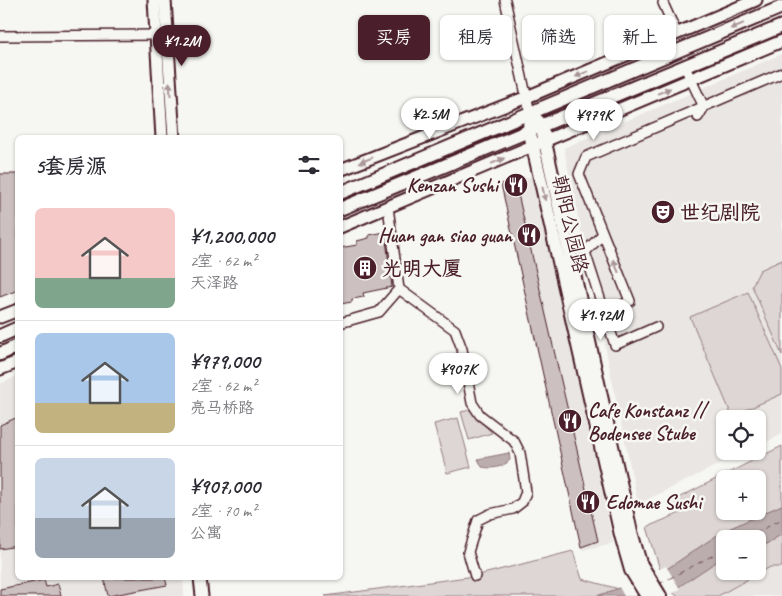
<!DOCTYPE html>
<html lang="zh">
<head>
<meta charset="utf-8">
<style>
	:root { --surface:#fff; --page:#f2f2f3; --text:#2b2b33; --muted:#7c7c81; --line:#e1e1e2; --accent:#4a1f2b }
	body { margin:0; font-family:Caveat,"LXGW WenKai TC",sans-serif; background:var(--page); color:var(--text); height:100vh; display:flex; flex-direction:column; font-size:19px; white-space:nowrap }
	* { box-sizing:border-box; margin:0 }
	p { font-size:16px; color:var(--muted) }
	.icon { flex:none; width:28px; height:28px; fill:none; stroke:currentColor; stroke-width:2; stroke-linecap:round; stroke-linejoin:round }
	.map { position:relative; flex:1; overflow:hidden }
	.sheet { position:absolute; left:15px; top:135px; width:328px; height:445px; display:flex; flex-direction:column; background:var(--surface); border-radius:8px; box-shadow:0 1px 4px #0004 }
	.sheet>* { flex:none }
	.guide { position:absolute; left:358px; top:15px; width:349px; height:45px; display:flex; gap:10px }
	.controls { position:absolute; left:716px; top:410px; display:grid; gap:10px }
	.controls a { display:grid; place-items:center; width:50px; height:50px; border-radius:8px; background:var(--surface); box-shadow:0 1px 4px #0004; font-size:25px }
	.price { position:absolute; translate:-50% -42px; padding:0 11px; border-radius:18px; background:#fff; color:#222; font-size:16px; line-height:32px; filter:drop-shadow(0 1px 2px #0008) }
	.price::after { content:''; position:absolute; left:50%; top:30px; width:15px; height:11px; margin-left:-8px; background:inherit; clip-path:polygon(0 0,100% 0,50% 100%) }
	.price.selected { background:var(--accent); color:#fff }
	ul { padding:0; list-style:none }
	li { display:flex; align-items:center; gap:15px; height:125px; padding:0 20px }
	li+li { border-top:1px solid var(--line) }
	li span { display:grid; place-items:center; flex:none; width:140px; height:100px; border-radius:8px; color:#555 }
	li>.icon { margin-inline-start:auto }
	span .icon { width:60px; height:60px; fill:#fffc; stroke-width:1 }
	li b { font-size:21px }
	h2 { display:flex; justify-content:space-between; align-items:center; height:60px; padding:0 20px; font-size:21px }
	.pill { padding:0 18px; border-radius:8px; background:var(--surface); box-shadow:0 1px 4px #0004; font-size:18px; line-height:45px }
	.pill.selected { background:var(--accent); color:#fff }
	.map>svg:first-child { display:block }
	.built { fill:#e9e6e3 }
	.green { fill:#ddd6d5; stroke:#947a80; fill-rule:evenodd }
	.water { fill:#bbadae; stroke:#8e747a }
	.pier { fill:#f6f6f2 }
	.lines { fill:none; stroke-linecap:round; stroke-linejoin:round }
	.ferry { stroke:#6c4a52; stroke-width:1; stroke-dasharray:6 5; stroke-linecap:butt }
	.building { fill:#ccc1c0; stroke:#4a1f2b }
	.minor-casing { stroke:#4a1f2b; stroke-width:12 }
	.tertiary-casing { stroke:#4a1f2b; stroke-width:15 }
	.secondary-casing { stroke:#4a1f2b; stroke-width:16 }
	.minor { stroke:#f6f6f2; stroke-width:9 }
	.tertiary { stroke:#f6f6f2; stroke-width:11 }
	.secondary { stroke:#f6f6f2; stroke-width:12 }
	.oneway { fill:#a99598 }
	.labels { text-anchor:middle; dominant-baseline:central; stroke-width:5; stroke-linejoin:round; paint-order:stroke }
	.poi-label { font-size:20px; font-weight:bold; fill:#4a1f2b; stroke:#f6f6f2; text-anchor:start }
	.street-label { font-size:20px; fill:#4a1f2b; stroke:#f6f6f2 }
</style>
</head>
<body>
<div class="map">
<svg width="782" height="596" viewBox="0 0 782 596">
	<rect width="100%" height="100%" fill="#f6f6f2"/>
	<filter id="ink" filterUnits="userSpaceOnUse"><feTurbulence type="fractalNoise" baseFrequency=".02" numOctaves="2"/><feDisplacementMap in="SourceGraphic" scale="10" xChannelSelector="R" yChannelSelector="G"/><feConvolveMatrix kernelMatrix="1 2 1 2 8 2 1 2 1" color-interpolation-filters="sRGB"/></filter>
	<g filter="url(#ink)">
		<path class="built" d="M782 54V434L758 446V419H725V451H746L638 504 564 148Z
			M534 176 613 543 582 550 501 182Z
			M17 376 18 578H183L184 596H0V384Z
			M770 567H782V596H718Z"/>
		<path class="green" d="M782 260V355L752 286 760 270Z
			M748 292 782 369V394L732 416 690 317Z
			M470 410 492 433 469 440 461 412Z
			M458 418 471 467 447 473 434 424Z
			M782 446V505L722 532 661 573 647 527 680 513 674 500ZM725 479H758V511H725Z
			M782 534V567H770L718 596H677L671 591 725 556V571H758V545L766 544Z
			M573 551 582 579 619 589 597 596H325L475 576Z"/>
		<path class="water" d="M509 453 510 460C502 468 492 469 482 467L478 459Z
			M782 505V534L766 544 758 545V539H725V556L665 596H597L661 573 722 532Z"/>
		<path class="pier" d="M666 566 680 589 669 596H624L619 587Z"/>
		<g class="lines">
			<path class="ferry" d="M745 539 782 519
				M659 584 725 549
				M636 596 640 594"/>
		</g>
		<path class="building" d="M0 174H18V290L0 297Z
			M515 181 598 541 581 547 501 184Z
			M385 232 392 287 363 293 364 297 352 299V302L340 304V248L357 245V241L369 238V235Z
			M18 417V546L0 549V425Z
			M104 578H165L167 585 108 596Z
			M44 580 46 587 58 584 61 596H0V589Z"/>
		<g class="lines">
			<g class="minor-casing">
				<path id="minor" d="M505 0 530 113
					M663 3 677 34
					M0 36 162 35
					M685 67 704 107 698 117
					M603 234 585 252 615 345 656 327
					M399 289 455 330 462 349 472 403 480 415 514 441 520 453 526 492 522 502 513 509 490 514 478 520 468 552 475 576
					M605 314 630 301 579 174 586 157 782 73
					M340 323 379 312 399 289 388 207"/>
			</g>
			<g class="tertiary-casing">
				<path id="tertiary" d="M154 0 162 138
					M165 0 174 138
					M340 170 527 97 756 0
					M340 227 782 41
					M0 317 18 310
					M0 369 18 362
					M200 578 202 596"/>
			</g>
			<g class="secondary-casing">
				<path id="secondary" d="M530 113 541 124 631 532 640 563 660 596
					M530 113 529 129 621 535 631 570 647 596
					M340 193 782 7
					M340 209 782 26
					M0 336 18 328
					M0 354 18 346"/>
			</g>
			<use href="#minor" class="minor"/>
			<use href="#tertiary" class="tertiary"/>
			<use href="#secondary" class="secondary"/>
		</g>
		<defs><path id="oneway-solid" d="M-6-.8H1V-3.2L6.5 0L1 3.2V.8H-6Z" transform="scale(1.25)"/></defs>
		<g class="oneway">
			<use href="#oneway-solid" transform="translate(737 26) rotate(157)"/>
			<use href="#oneway-solid" transform="translate(582 74) rotate(157)"/>
			<use href="#oneway-solid" transform="translate(170 89) rotate(-94)"/>
			<use href="#oneway-solid" transform="translate(664 91) rotate(-23)"/>
			<use href="#oneway-solid" transform="translate(366 160) rotate(159)"/>
			<use href="#oneway-solid" transform="translate(498 161) rotate(-23)"/>
			<use href="#oneway-solid" transform="translate(544 194) rotate(77)"/>
			<use href="#oneway-solid" transform="translate(616 266) rotate(-112)"/>
		</g>
	</g>
	<defs>
		<g id="restaurant-disc" transform="scale(1.25)"><circle r="9.5" fill="#4a1f2b" stroke="#f6f6f2"/><path d="M-5-6h1v4h1v-4h1v4h1v-4h1v5L-1.5 .5V6h-2V.5L-5-1ZM5-6V6H3V1.5H1.5Q1.5-4 5-6Z" fill="#fff"/></g>
		<g id="theatre-disc" transform="scale(1.25)"><circle r="9.5" fill="#4a1f2b" stroke="#f6f6f2"/><path d="M-5-5.5Q0-4 5-5.5V0Q5 5 0 6Q-5 5-5 0ZM-3.3-2.5H-1v1.5H-3.3ZM1-2.5H3.3v1.5H1ZM-2.8 1Q0 5.5 2.8 1Z" fill="#fff"/></g>
		<g id="building-disc" transform="scale(1.25)"><circle r="9.5" fill="#4a1f2b" stroke="#f6f6f2"/><path d="M-4-6H4V6H1V3H-1V6H-4ZM-2.5-4.3h1.7v1.8h-1.7ZM.8-4.3h1.7v1.8H.8ZM-2.5-1h1.7V.8h-1.7ZM.8-1h1.7V.8H.8Z" fill="#fff"/></g>
	</defs>
	<g fill-rule="evenodd">
		<use href="#restaurant-disc" x="516" y="185"/>
		<use href="#theatre-disc" x="663" y="212"/>
		<use href="#restaurant-disc" x="529" y="235"/>
		<use href="#building-disc" x="365" y="268"/>
		<use href="#restaurant-disc" x="570" y="421"/>
		<use href="#restaurant-disc" x="588" y="502"/>
	</g>
	<g class="labels">
		<g class="poi-label">
			<text x="498" y="185" text-anchor="end">Kenzan Sushi</text>
			<text x="680" y="212">世纪剧院</text>
			<text x="512" y="235" text-anchor="end">Huan gan siao guan</text>
			<text x="382" y="268">光明大厦</text>
			<text x="588" y="410">Cafe Konstanz //<tspan x="588" dy="23">Bodensee Stube</tspan></text>
			<text x="606" y="502">Edomae Sushi</text>
		</g>
		<g class="street-label">
			<text transform="translate(570 224) rotate(77)">朝阳公园路</text>
		</g>
	</g>
</svg>
<div class="controls">
<a><svg class="icon" aria-label="locate" viewBox="0 0 24 24"><circle cx="12" cy="12" r="6"/><path d="M12 2v4M12 18v4M2 12h4M18 12h4"/></svg></a>
<a>+</a>
<a>−</a>
</div>
<b class="price selected" style="left:182px;top:67px">¥1.2M</b>
<b class="price" style="left:430px;top:140px">¥2.5M</b>
<b class="price" style="left:594px;top:141px">¥979K</b>
<b class="price" style="left:601px;top:341px">¥1.92M</b>
<b class="price" style="left:458px;top:395px">¥907K</b>
<div class="guide">
<a class="pill selected">买房</a>
<a class="pill">租房</a>
<a class="pill">筛选</a>
<a class="pill">新上</a>
</div>
<section class="sheet">
<h2>5套房源<svg class="icon" aria-label="filters" viewBox="0 0 24 24"><path d="M4 7h16M4 17h16"/><circle cx="9" cy="7" r="2"/><circle cx="15" cy="17" r="2"/></svg></h2>
<ul>
<li><span style="background:linear-gradient(#f6c9c9 70%,#7fa58c 0)"><svg class="icon" aria-label="home" viewBox="0 0 24 24"><path d="M3 11l9-7 9 7M6 9v11h12V9"/></svg></span><div><b>¥1,200,000</b><p>2室 · 62 m²</p><p>天泽路</p></div></li>
<li><span style="background:linear-gradient(#a9c7e8 70%,#c2b280 0)"><svg class="icon" aria-label="home" viewBox="0 0 24 24"><path d="M3 11l9-7 9 7M6 9v11h12V9"/></svg></span><div><b>¥979,000</b><p>2室 · 62 m²</p><p>亮马桥路</p></div></li>
<li><span style="background:linear-gradient(#c9d6e8 60%,#9aa5b1 0)"><svg class="icon" aria-label="home" viewBox="0 0 24 24"><path d="M3 11l9-7 9 7M6 9v11h12V9"/></svg></span><div><b>¥907,000</b><p>2室 · 70 m²</p><p>公寓</p></div></li>
</ul>
</section>
</div>
</body>
</html>
